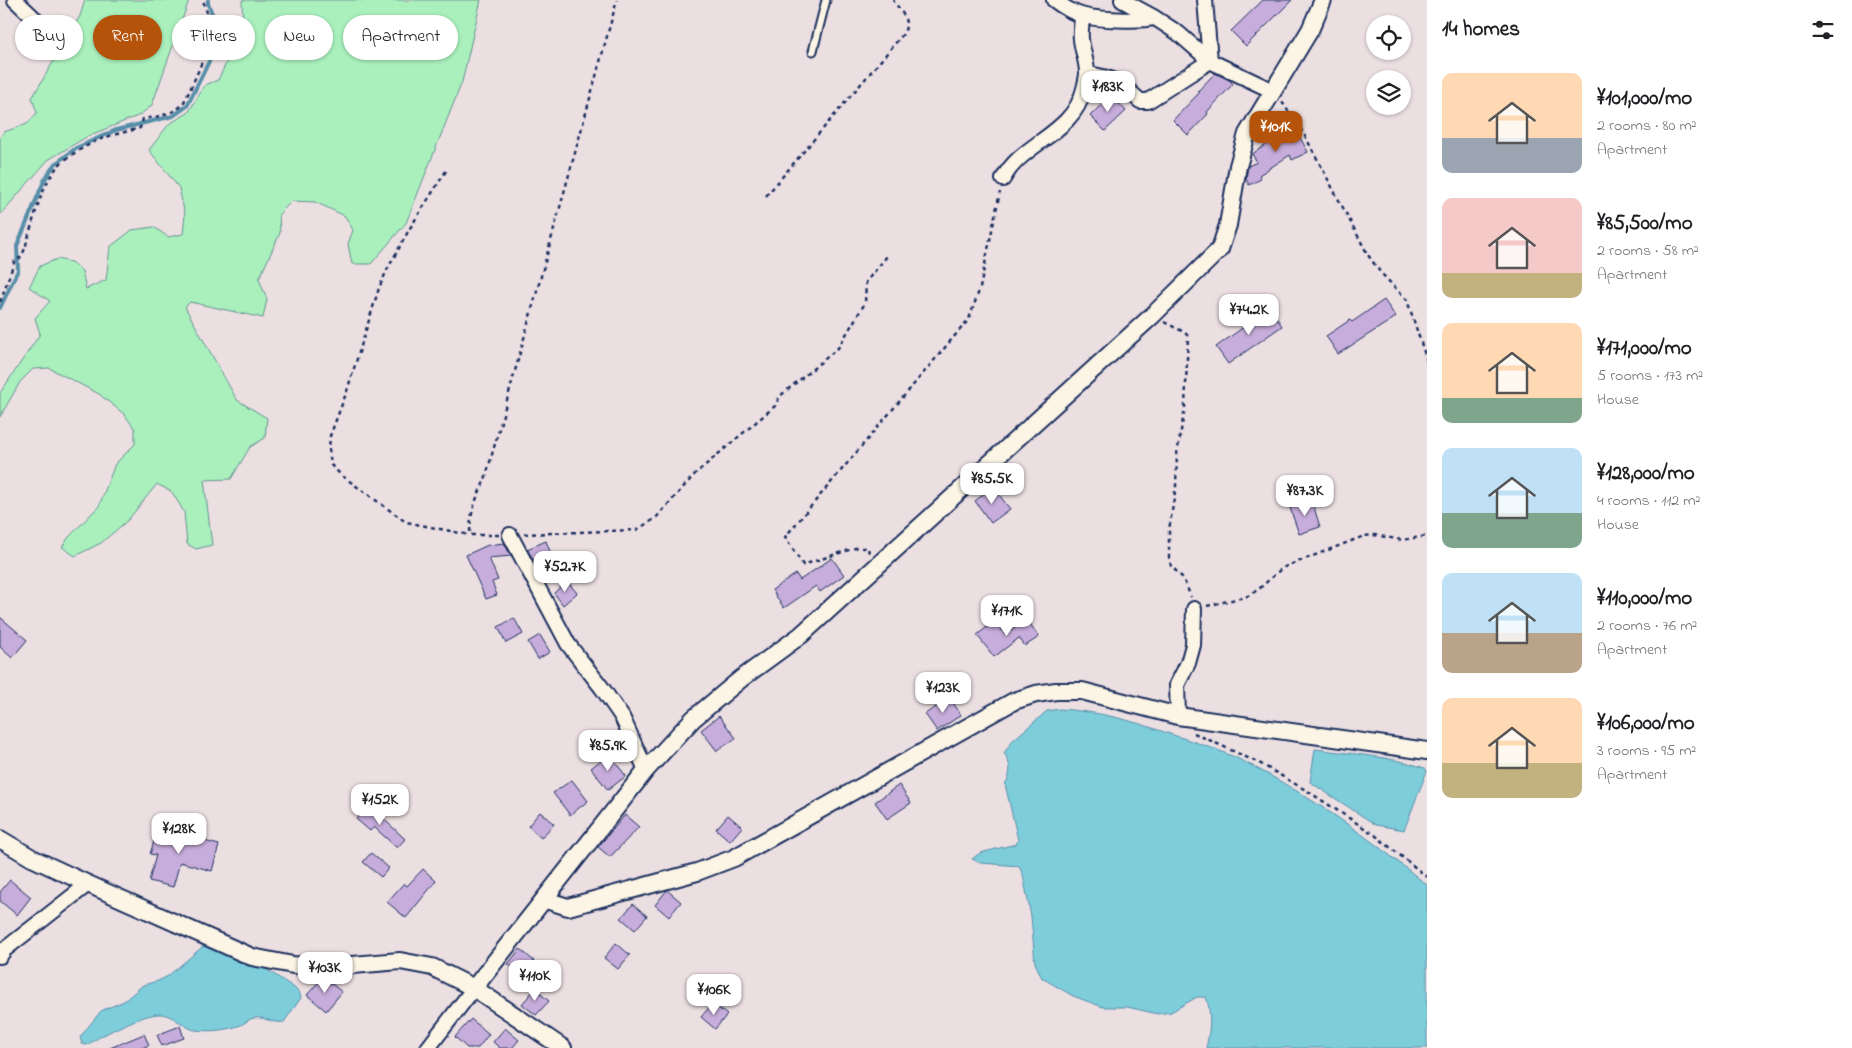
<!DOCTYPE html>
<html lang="en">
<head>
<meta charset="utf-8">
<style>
	:root { --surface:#fff; --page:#f6f6f6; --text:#202124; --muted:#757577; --accent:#b45309 }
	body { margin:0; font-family:"Indie Flower",sans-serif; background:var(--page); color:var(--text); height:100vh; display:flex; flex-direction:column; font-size:19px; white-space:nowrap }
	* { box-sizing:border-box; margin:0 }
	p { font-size:16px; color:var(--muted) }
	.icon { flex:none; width:28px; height:28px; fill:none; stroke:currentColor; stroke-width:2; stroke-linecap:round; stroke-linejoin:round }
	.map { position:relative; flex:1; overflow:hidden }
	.sheet { display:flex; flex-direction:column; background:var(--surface); width:425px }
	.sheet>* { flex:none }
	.banner { position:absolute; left:15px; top:15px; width:475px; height:45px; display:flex; gap:10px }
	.buttons { position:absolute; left:1366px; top:15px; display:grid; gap:10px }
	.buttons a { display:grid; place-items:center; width:45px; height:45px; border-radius:50%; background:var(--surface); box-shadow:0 1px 4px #0004; font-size:25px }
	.price { position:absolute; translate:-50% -42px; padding:0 11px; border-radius:10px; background:#fff; color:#222; font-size:16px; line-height:32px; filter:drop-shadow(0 1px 2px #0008) }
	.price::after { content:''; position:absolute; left:50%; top:30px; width:15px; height:11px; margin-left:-8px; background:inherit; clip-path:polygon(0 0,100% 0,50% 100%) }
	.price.current { background:var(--accent); color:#fff }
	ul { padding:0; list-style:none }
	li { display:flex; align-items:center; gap:15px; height:125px; padding:0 15px }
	li span { display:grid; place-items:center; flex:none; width:140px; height:100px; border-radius:10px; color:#555 }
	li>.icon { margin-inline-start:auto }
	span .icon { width:60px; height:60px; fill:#fffc; stroke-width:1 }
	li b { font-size:21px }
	h2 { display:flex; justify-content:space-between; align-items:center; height:60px; padding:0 15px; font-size:21px }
	.tag { padding:0 18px; border-radius:22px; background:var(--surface); box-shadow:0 1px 4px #0004; font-size:18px; line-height:45px }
	.tag.current { background:var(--accent); color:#fff }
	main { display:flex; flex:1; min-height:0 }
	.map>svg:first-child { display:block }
	.green { fill:#a9f0bd; stroke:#62908e }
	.water { fill:#7ecddb; stroke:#568ea9 }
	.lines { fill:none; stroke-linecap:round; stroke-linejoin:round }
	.stream { stroke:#568ea9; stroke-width:4 }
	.building { fill:#c7addb; stroke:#1b2f5e }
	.service-casing { stroke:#1b2f5e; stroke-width:11 }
	.minor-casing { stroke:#1b2f5e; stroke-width:18 }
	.tertiary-casing { stroke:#1b2f5e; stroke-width:20 }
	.path { stroke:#1b2f5e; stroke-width:2.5; stroke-dasharray:4 4; stroke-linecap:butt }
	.service { stroke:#fcf5e5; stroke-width:7 }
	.minor { stroke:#fcf5e5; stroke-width:14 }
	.tertiary { stroke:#fcf5e5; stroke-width:16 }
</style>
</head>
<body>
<main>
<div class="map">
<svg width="1427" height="1048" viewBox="0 0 1427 1048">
	<rect width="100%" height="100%" fill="#ecdfe2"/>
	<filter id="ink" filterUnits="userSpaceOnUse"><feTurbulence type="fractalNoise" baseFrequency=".02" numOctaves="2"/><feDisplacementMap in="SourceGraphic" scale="10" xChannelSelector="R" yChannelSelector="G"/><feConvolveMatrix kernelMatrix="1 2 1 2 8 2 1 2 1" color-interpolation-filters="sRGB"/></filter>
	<g filter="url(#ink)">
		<path class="green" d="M85 0H189L152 105 140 115 88 136 48 160 0 215V137L4 132 27 124 37 113 32 98 80 16Z
			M242 0H481L462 82 406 223 371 264H352L348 244 353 230 345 216 315 202 292 201 279 214 280 233 259 279 267 299 263 318 190 302 185 307 237 400 267 418 265 438 250 447 231 479 204 480 212 545 196 549 187 544 184 512 172 492 157 484 128 520 101 543 75 556 62 547 69 537 99 506 115 464 135 444V429L124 414 99 394 49 368 33 369 20 382 0 417V393L40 334 35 318 50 301 29 287 40 266 57 259 71 262 82 271 86 289 106 280 110 247 132 230 154 227 168 237 183 234 185 215 179 188 149 150 169 124 188 113 205 85 218 80 243 28Z"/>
		<path class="water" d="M1060 709C1101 712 1131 720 1170 734 1195 742 1221 750 1245 762 1311 796 1370 838 1427 885V1048H1206C1210 1031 1212 1014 1206 997H1197L1171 1012 1158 1014 1127 1007H1103L1073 996 1042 978 1035 963 1031 916 1023 875 1019 866 981 863 972 859 980 853 1016 844 1018 840 1005 784C1012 774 1011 763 1004 753L1013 740 1047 711Z
			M1315 749C1351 754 1390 756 1425 768L1427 771 1404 830 1376 825 1310 782Z
			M207 943 263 967 299 991 301 998 284 1022C272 1024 263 1016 254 1018 249 1019 245 1023 241 1025 228 1030 209 1032 195 1030 186 1029 174 1015 161 1014 144 1013 101 1035 87 1045L82 1044 80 1037 101 1011 124 1001 143 985 158 981 168 976Z"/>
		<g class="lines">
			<path class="stream" d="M0 308 18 270 17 246 44 181 54 165 76 148 116 130 173 116 187 106 218 43 219 30 208 4V0"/>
		</g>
		<path class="building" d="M1263 0H1292L1246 46 1231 31Z
			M1215 73 1229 80 1233 84 1207 112 1208 114 1188 135 1173 120 1200 92 1198 91Z
			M1111 95 1126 111 1105 131 1090 116Z
			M1293 125 1308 152 1292 160 1290 155 1259 175 1261 179 1249 185 1246 179 1248 166 1257 162 1252 154 1280 136 1278 133Z
			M1384 300 1396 317 1338 354 1326 336 1350 320 1352 322Z
			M1270 308 1282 326 1228 364 1216 347Z
			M993 487 1010 509 991 523 975 501Z
			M1312 501 1320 527 1299 534 1290 508Z
			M546 541 553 559 537 566 527 549Z
			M504 543 511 556 489 558 498 580 492 582 497 595 486 599 466 555 488 545Z
			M832 558 844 575 820 592 816 586 784 608 772 590 796 574 800 580Z
			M567 581 577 593 563 605 554 593Z
			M0 617 27 640 12 658 0 647Z
			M514 618 523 634 506 643 498 627Z
			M1027 619 1039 637 1025 646 1019 638 994 657 977 635 995 621 1005 634Z
			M540 635 550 652 538 659 528 642Z
			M950 698 961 715 937 731 925 714Z
			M719 716 736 738 717 751 701 730Z
			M609 754 626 776 608 790 591 768Z
			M572 780 588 801 570 815 553 793Z
			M899 785 911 803 887 819 875 802Z
			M369 805 405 839 397 848 374 827 370 831 356 819Z
			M540 812 554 824 541 838 528 826Z
			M625 815 639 827 610 857 598 847Z
			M728 815 742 827 730 841 716 829Z
			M158 828 219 845 212 871 180 862 173 887 149 881 156 855 150 854Z
			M371 853 389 868 381 877 363 862Z
			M423 869 436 881 406 918 387 902 404 883 407 886Z
			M10 880 31 897 17 915 0 901V892Z
			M667 890 681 902 669 917 655 905Z
			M633 904 647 916 635 930 621 918Z
			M616 943 630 955 618 969 604 958Z
			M520 949 534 961 522 975 508 964Z
			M323 977 342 992 326 1011 307 995Z
			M535 989 549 1001 536 1015 522 1004Z
			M713 1003 727 1015 715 1029 701 1017Z
			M471 1019 489 1034 478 1048H467L455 1037Z
			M180 1026 184 1038 162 1046 157 1035Z
			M505 1028 519 1040 512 1048H500L493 1042Z
			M144 1034 149 1045 142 1048H110Z"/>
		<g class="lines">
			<g class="service-casing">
				<path id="service" d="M813 51 826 0"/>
			</g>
			<g class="minor-casing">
				<path id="minor" d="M15 0 34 18
					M1054 0C1062 6 1071 12 1081 15 1096 20 1140 21 1155 18
					M1122 0 1155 18 1178 33 1210 61 1273 91
					M1205 0 1210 61
					M1087 74C1115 78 1120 82 1140 101H1148L1210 61
					M1003 179C1022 142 1073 135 1084 89 1085 84 1087 78 1087 73 1087 62 1082 50 1081 39 1080 32 1082 23 1082 16
					M510 535 568 644 602 688 622 717 646 770
					M1178 716 1177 685 1188 663 1193 645 1194 609
					M0 956 4 950 88 884
					M428 1048 474 988"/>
			</g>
			<g class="tertiary-casing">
				<path id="tertiary" d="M0 839 32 858 88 884 252 957 293 965 341 966 400 961 432 967 474 988 563 1048
					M546 900 568 907 697 872 734 858 1014 701 1036 694 1056 691H1082L1178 716 1427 751
					M474 988 646 770 693 719 742 678 801 635 1153 315 1220 249 1228 225 1238 166 1247 134 1310 30 1323 0"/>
			</g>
			<path class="path" d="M1282 102 1304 134 1368 255 1380 272 1407 300 1427 361
				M446 171 410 228 387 270 379 288 347 391 330 436 329 449 331 465 341 475 406 522 470 535
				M766 196 904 33C910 19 901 12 893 0
				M0 302 15 260 20 258 24 251C33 224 39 189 58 166 68 156 84 147 96 141 110 135 126 132 140 128L143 119C155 117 173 115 182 105 187 99 212 40 212 33 211 21 206 11 203 0
				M1164 322 1184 332 1188 336 1185 407 1177 454 1176 486 1169 530V557L1171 566 1183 578 1191 597
				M524 534 636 530 655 519 696 473 775 406 780 396 838 348 865 303 866 282 887 256
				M499 535H470C470 512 475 501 485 480L617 0
				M869 553 868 548H855L803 565 785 537 969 319 980 288 1000 192
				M1207 606 1248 596 1259 589 1282 568 1364 536 1375 535 1402 540 1427 536
				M1194 733 1261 764 1309 792 1375 835 1427 877"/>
			<use href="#service" class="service"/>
			<use href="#minor" class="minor"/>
			<use href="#tertiary" class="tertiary"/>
		</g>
	</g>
</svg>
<div class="buttons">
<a><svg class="icon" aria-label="locate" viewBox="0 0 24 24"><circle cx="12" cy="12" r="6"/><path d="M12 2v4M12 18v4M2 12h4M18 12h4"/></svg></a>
<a><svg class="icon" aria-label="layers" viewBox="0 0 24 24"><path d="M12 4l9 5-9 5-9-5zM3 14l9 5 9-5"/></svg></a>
</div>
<b class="price" style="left:1108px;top:113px">¥183K</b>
<b class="price current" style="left:1276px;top:153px">¥101K</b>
<b class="price" style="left:1249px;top:336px">¥74.2K</b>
<b class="price" style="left:992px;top:505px">¥85.5K</b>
<b class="price" style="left:1305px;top:517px">¥87.3K</b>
<b class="price" style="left:565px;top:593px">¥52.7K</b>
<b class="price" style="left:1007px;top:637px">¥171K</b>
<b class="price" style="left:943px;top:714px">¥123K</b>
<b class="price" style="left:608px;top:772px">¥85.9K</b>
<b class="price" style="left:380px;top:826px">¥152K</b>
<b class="price" style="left:179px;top:855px">¥128K</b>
<b class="price" style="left:325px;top:994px">¥103K</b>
<b class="price" style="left:535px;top:1002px">¥110K</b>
<b class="price" style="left:714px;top:1016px">¥106K</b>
<div class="banner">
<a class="tag">Buy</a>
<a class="tag current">Rent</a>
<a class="tag">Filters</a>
<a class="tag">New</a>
<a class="tag">Apartment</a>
</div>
</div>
<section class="sheet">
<h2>14 homes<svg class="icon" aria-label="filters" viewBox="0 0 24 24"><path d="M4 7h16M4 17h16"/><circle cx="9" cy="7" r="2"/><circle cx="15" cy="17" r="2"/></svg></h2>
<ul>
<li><span style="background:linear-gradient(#ffd9b3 65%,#9aa5b1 0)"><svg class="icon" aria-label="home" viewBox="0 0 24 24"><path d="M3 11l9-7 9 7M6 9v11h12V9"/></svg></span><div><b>¥101,000/mo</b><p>2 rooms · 80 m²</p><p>Apartment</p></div></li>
<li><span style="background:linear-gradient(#f6c9c9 75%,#c2b280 0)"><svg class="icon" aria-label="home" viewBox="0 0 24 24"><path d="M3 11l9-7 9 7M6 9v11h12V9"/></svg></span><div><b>¥85,500/mo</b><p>2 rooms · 58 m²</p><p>Apartment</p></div></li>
<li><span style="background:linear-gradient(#ffd9b3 75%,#7fa58c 0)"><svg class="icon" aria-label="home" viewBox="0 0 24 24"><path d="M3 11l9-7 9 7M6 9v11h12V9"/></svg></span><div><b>¥171,000/mo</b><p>5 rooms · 173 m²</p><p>House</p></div></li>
<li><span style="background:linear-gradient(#bfe0f5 65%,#7fa58c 0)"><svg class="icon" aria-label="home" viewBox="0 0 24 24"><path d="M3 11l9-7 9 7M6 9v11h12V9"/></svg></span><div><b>¥128,000/mo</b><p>4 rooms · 112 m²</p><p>House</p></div></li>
<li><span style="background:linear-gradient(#bfe0f5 60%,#b9a48a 0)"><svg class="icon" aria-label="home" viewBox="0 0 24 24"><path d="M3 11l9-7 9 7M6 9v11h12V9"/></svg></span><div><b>¥110,000/mo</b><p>2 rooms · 76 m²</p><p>Apartment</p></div></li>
<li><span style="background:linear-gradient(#ffd9b3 65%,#c2b280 0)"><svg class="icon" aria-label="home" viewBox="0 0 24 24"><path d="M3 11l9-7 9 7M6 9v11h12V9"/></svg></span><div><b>¥106,000/mo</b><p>3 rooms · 95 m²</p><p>Apartment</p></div></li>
</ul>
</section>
</main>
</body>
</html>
